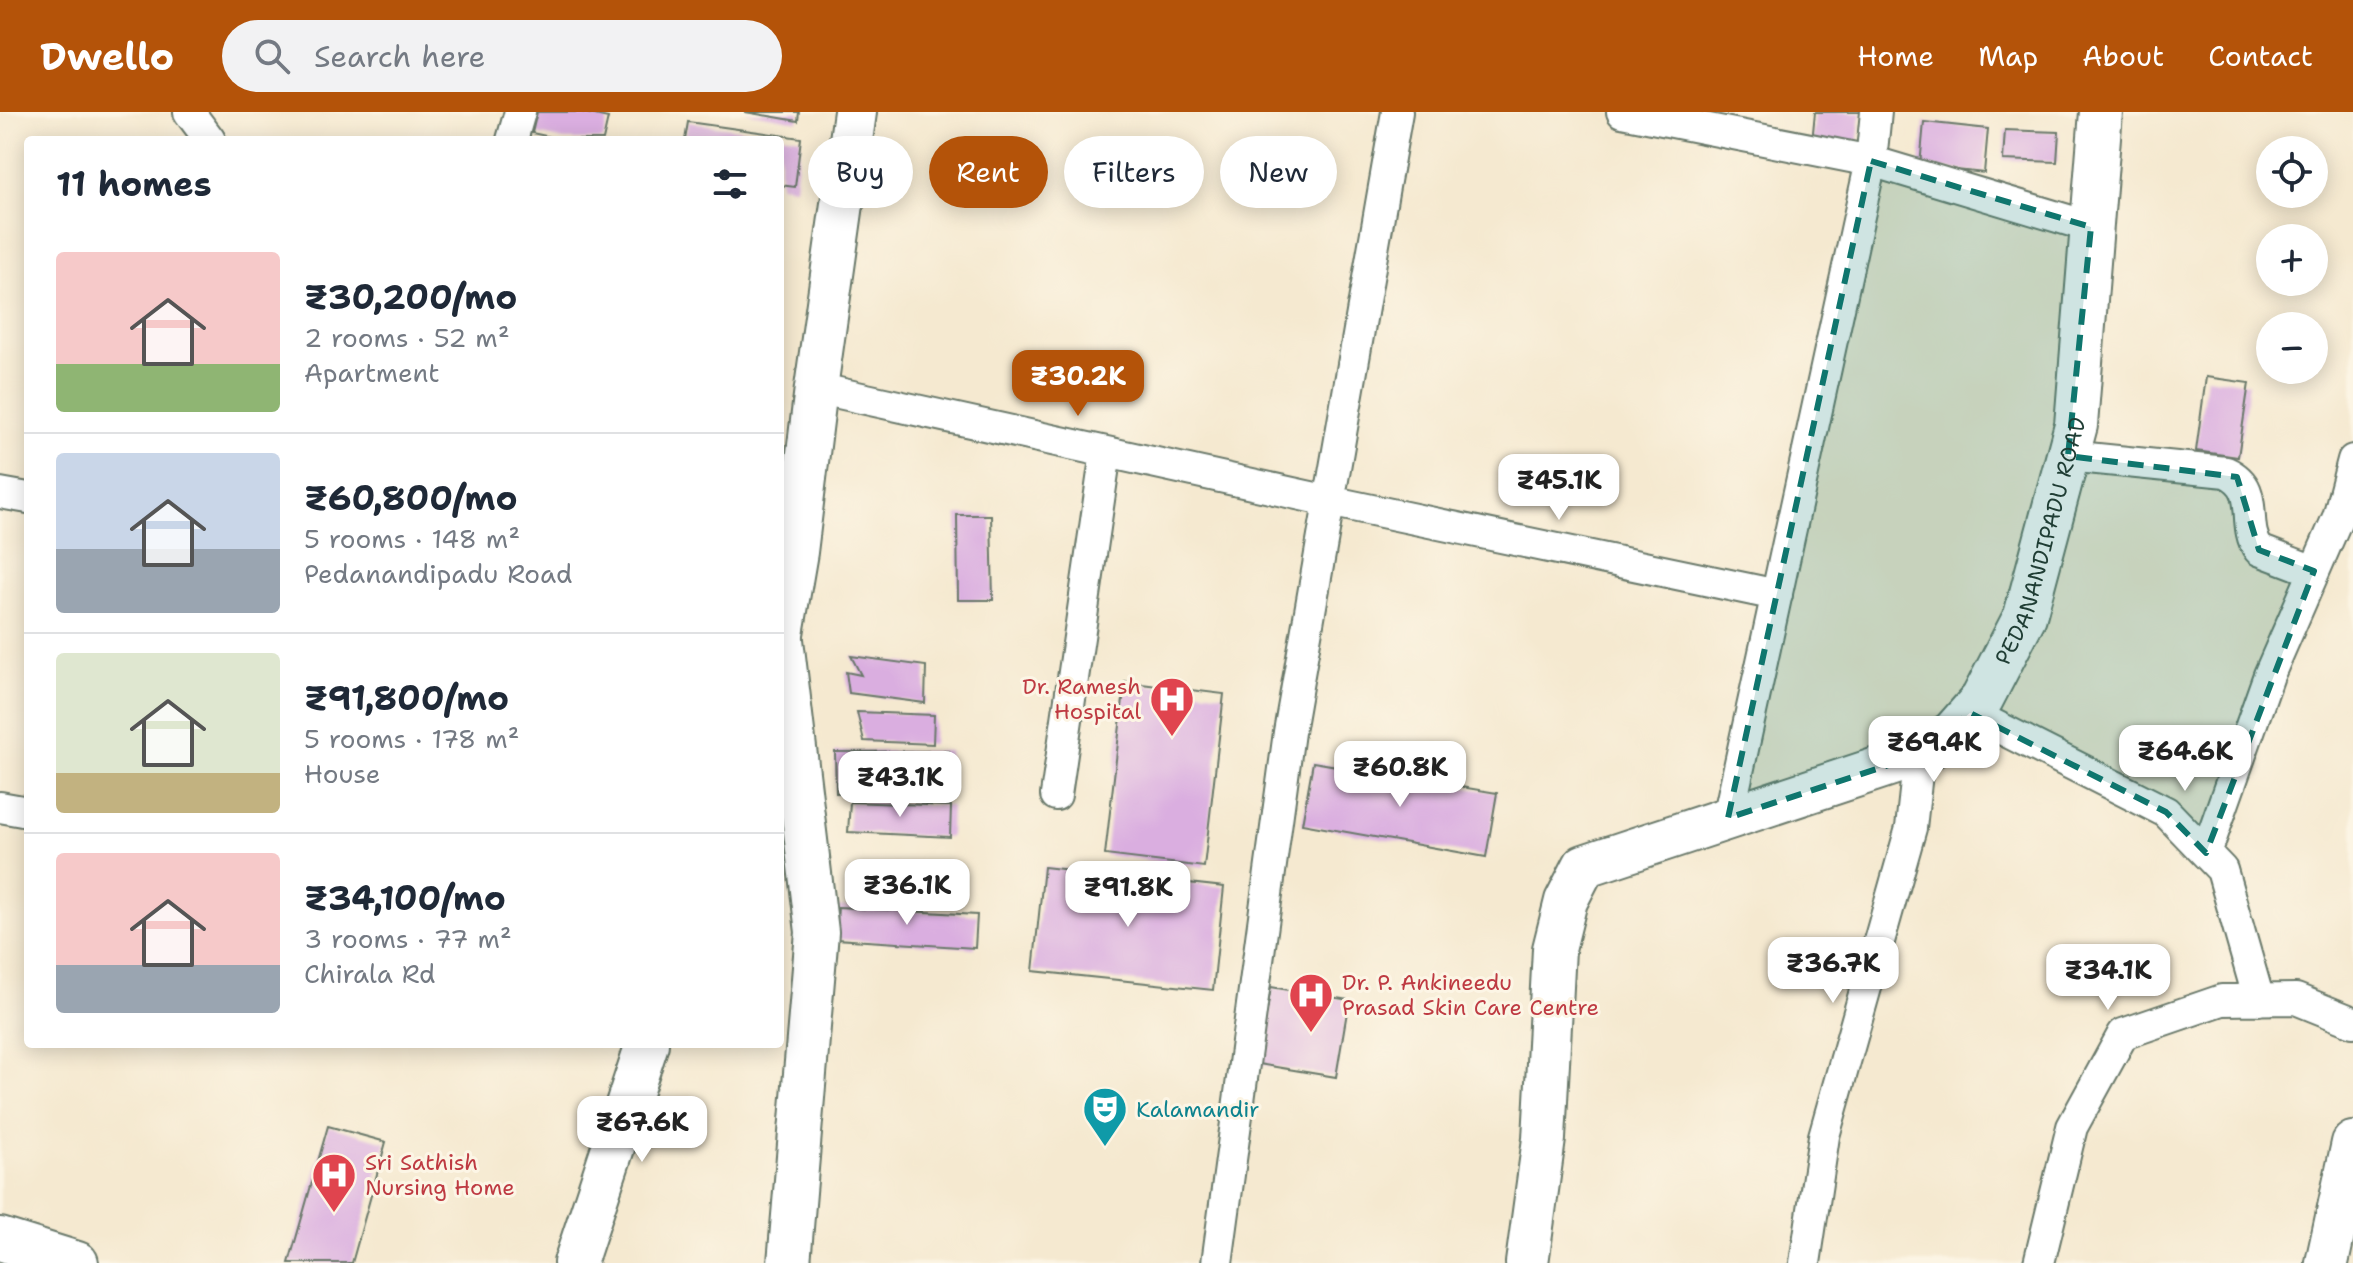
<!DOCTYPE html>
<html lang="en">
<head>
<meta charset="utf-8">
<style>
	:root { --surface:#fff; --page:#f2f2f3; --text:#1f2937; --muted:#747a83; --line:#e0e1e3; --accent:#b45309 }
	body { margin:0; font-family:"Shantell Sans",sans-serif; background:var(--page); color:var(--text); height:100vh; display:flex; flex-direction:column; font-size:30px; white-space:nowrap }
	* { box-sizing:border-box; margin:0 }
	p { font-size:26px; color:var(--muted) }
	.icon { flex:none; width:44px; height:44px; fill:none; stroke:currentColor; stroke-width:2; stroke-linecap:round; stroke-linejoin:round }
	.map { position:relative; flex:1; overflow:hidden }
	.side { position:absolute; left:24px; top:24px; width:760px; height:912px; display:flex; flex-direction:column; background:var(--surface); border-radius:8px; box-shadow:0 4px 20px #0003 }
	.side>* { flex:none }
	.hud { position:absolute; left:808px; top:24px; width:760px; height:72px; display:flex; gap:16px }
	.buttons { position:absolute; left:2256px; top:24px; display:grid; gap:16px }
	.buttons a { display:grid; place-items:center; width:72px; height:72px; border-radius:50%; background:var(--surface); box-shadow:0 4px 20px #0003; font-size:40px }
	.price { position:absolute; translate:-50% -68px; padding:0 18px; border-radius:16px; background:#fff; color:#222; font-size:26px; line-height:52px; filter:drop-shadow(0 2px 4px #0008) }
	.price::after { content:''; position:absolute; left:50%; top:48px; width:24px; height:18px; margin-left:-12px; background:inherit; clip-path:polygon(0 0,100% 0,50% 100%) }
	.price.on { background:var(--accent); color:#fff }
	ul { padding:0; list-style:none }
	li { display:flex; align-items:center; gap:24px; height:200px; padding:0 32px }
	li+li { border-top:2px solid var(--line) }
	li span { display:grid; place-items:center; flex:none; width:224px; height:160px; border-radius:8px; color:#555 }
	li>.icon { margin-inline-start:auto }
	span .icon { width:96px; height:96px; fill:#fffc; stroke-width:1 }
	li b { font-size:34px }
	h2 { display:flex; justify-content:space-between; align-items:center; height:96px; padding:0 32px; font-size:34px }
	.tag { padding:0 28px; border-radius:36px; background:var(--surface); box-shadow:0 4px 20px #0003; font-size:28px; line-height:72px }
	.tag.on { background:var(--accent); color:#fff }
	header { display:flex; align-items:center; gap:48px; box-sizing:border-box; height:112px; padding:0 40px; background:var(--accent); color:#fff }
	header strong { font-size:38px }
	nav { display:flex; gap:44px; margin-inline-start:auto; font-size:28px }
	.search { width:560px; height:72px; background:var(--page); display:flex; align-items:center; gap:20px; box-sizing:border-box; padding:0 28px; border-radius:44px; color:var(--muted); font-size:30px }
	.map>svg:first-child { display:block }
	.building { fill:#daaee0 }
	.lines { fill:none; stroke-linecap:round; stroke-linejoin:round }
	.street-casing { stroke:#6a796b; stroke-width:34 }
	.secondary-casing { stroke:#6a796b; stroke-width:46 }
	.street { stroke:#fff; stroke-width:30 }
	.secondary { stroke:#fff; stroke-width:42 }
	.marked { fill:#0f766e; fill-opacity:0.2; stroke:#0f766e; stroke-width:6; stroke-dasharray:16 10; stroke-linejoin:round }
	.labels { text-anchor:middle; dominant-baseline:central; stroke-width:6; stroke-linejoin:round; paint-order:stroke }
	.street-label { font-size:22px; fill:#1f3d34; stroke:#fcf5e5 }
	.health-label { font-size:22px; fill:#be3a42; stroke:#fcf5e5; text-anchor:start }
	.culture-label { font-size:22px; fill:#0d838f; stroke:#fcf5e5; text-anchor:start }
</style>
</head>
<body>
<header>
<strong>Dwello</strong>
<div class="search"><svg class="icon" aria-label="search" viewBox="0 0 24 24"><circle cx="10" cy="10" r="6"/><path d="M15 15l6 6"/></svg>Search here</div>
<nav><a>Home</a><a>Map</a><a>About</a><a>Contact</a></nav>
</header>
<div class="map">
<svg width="2353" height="1151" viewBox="0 0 2353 1151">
	<rect width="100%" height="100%" fill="#fcf5e5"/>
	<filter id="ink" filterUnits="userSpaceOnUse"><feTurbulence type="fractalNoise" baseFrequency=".0125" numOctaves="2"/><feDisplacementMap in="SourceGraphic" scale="16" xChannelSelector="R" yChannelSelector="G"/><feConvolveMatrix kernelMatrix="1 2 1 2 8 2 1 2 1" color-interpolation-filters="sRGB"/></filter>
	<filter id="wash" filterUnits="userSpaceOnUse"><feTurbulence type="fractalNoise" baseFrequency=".006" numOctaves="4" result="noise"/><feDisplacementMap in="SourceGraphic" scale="32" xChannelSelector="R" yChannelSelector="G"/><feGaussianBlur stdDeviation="1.8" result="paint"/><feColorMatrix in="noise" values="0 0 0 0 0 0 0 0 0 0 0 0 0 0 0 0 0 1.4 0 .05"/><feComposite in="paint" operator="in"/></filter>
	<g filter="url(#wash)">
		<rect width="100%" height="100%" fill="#f5e9d0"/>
		<g id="blocks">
			<path class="building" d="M537 0H582L608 6 603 28H564L532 21Z
				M745 0H799L798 9Z
				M1815 0H1861L1857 35 1812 30Z
				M688 10 801 26 795 75 780 73V28H685Z
				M1924 10 1988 17 1984 61 1920 54Z
				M2005 18 2059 20 2057 50 2003 48Z
				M2206 265 2249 271 2238 345 2196 339Z
				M957 403H991L993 488H958Z
				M851 544 926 554 925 591 849 581 846 560 861 563Z
				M1125 570 1224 582 1204 755 1105 743Z
				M857 600 934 603 933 632 864 629Z
				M949 639 950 679 836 681 835 640Z
				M1313 650 1497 681 1486 745 1302 712Z
				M850 690 951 694 950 725 848 720Z
				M1044 755 1224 775 1213 878 1033 859Z
				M838 795 977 803 975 836 836 827Z
				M1271 875 1349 888 1336 965 1258 952Z
				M328 1014 386 1030 352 1151H289Z"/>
		</g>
	</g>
	<g filter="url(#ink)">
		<use href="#blocks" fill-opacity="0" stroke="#6a796b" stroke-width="2"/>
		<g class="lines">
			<g class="street-casing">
				<path id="street" d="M189 0 210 28
					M1622 0 1871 49 2091 115
					M512 28 520 0
					M816 276 1329 389 1777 483
					M2068 344 2226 360C2263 377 2240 411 2259 438L2314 459
					M0 381 28 386
					M1970 601 2166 700 2222 758 2259 888
					M1056 683 1106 340
					M0 695 28 700
					M1728 706 1871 49 1876 0
					M2206 741 2269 563 2338 405 2353 348
					M1217 1151 1289 620 1397 0
					M1805 1151 1824 1024 1911 716 1919 643
					M2039 1151 2072 1015 2123 922 2222 888 2296 887 2353 910"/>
			</g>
			<g class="secondary-casing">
				<g id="secondary">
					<path d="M782 528 817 820 789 1151"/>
					<path d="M780 533 796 440 816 276 855 0"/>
					<path d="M0 1127 77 1151"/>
					<path d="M575 1151 647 932"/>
					<path id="s1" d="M1527 1151 1544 1027 1554 837 1566 789 1584 754 1919 643 1953 620 1982 587 2025 504 2076 313 2101 0"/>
					<path d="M2327 1151 2353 1031"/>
				</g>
			</g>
			<use href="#street" class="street"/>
			<use href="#secondary" class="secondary"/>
		</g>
	</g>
	<path class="marked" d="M1871 49 2091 115 2068 344 2237 365 2259 438 2314 459 2206 741 2166 700 1970 601 1919 643 1728 706Z"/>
	<defs>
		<g id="hospital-pin" transform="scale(2.3)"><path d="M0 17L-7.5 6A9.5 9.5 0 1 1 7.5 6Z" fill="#e0444e" stroke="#fcf5e5"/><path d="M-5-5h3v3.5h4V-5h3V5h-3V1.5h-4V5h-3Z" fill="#fff"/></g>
		<g id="theatre-pin" transform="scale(2.3)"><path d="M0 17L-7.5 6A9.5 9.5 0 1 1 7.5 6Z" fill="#0f9aa8" stroke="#fcf5e5"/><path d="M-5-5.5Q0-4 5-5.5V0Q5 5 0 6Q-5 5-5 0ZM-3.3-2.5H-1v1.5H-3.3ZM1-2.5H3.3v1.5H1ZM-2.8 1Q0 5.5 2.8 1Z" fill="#fff"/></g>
	</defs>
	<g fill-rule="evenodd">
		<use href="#hospital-pin" x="1172" y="587"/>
		<use href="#hospital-pin" x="1311" y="883"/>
		<use href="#theatre-pin" x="1105" y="997"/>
		<use href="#hospital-pin" x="334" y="1063"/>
	</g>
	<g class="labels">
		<g class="street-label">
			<text stroke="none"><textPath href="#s1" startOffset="1012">PEDANANDIPADU ROAD</textPath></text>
		</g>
		<g class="health-label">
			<text x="1141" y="574" text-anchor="end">Dr. Ramesh<tspan x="1141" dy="25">Hospital</tspan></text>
			<text x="1342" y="870">Dr. P. Ankineedu<tspan x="1342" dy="25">Prasad Skin Care Centre</tspan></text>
			<text x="365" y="1050">Sri Sathish<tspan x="365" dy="25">Nursing Home</tspan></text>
		</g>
		<g class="culture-label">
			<text x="1136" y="997">Kalamandir</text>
		</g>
	</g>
</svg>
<div class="buttons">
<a><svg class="icon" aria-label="locate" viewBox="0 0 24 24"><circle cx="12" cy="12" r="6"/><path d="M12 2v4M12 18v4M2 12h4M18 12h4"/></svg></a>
<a>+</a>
<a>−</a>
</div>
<b class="price on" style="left:1078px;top:306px">₹30.2K</b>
<b class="price" style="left:1559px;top:410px">₹45.1K</b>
<b class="price" style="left:1934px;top:672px">₹69.4K</b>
<b class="price" style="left:2185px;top:681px">₹64.6K</b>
<b class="price" style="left:1400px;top:697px">₹60.8K</b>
<b class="price" style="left:900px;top:707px">₹43.1K</b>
<b class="price" style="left:907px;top:815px">₹36.1K</b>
<b class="price" style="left:1128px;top:817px">₹91.8K</b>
<b class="price" style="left:1833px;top:893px">₹36.7K</b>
<b class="price" style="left:2108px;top:900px">₹34.1K</b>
<b class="price" style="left:642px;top:1052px">₹67.6K</b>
<div class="hud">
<a class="tag">Buy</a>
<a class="tag on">Rent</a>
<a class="tag">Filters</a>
<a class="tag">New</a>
</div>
<section class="side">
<h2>11 homes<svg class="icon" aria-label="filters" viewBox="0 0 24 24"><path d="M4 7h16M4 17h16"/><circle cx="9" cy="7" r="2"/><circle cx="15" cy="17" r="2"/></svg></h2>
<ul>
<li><span style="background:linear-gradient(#f6c9c9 70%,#8fb573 0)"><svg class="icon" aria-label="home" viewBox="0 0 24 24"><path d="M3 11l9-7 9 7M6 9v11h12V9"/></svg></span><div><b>₹30,200/mo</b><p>2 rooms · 52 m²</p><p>Apartment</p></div></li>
<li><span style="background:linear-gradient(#c9d6e8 60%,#9aa5b1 0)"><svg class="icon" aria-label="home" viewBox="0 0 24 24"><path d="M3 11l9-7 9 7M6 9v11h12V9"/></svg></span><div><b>₹60,800/mo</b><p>5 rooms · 148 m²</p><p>Pedanandipadu Road</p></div></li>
<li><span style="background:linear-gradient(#dfe7d0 75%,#c2b280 0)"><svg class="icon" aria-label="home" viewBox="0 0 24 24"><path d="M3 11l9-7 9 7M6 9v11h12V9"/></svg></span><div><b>₹91,800/mo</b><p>5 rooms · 178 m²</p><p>House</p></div></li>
<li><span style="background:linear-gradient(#f6c9c9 70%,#9aa5b1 0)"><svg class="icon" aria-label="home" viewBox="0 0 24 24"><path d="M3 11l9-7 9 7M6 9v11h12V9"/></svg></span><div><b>₹34,100/mo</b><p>3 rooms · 77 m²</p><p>Chirala Rd</p></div></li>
</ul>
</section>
</div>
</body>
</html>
